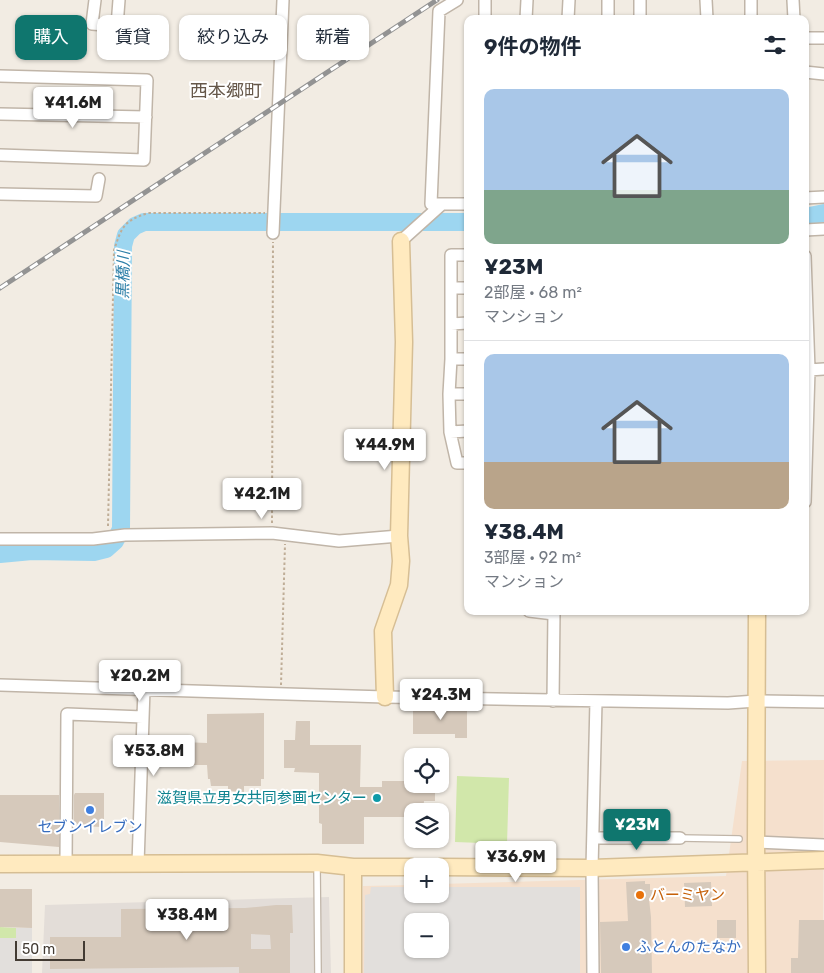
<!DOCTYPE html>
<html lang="ja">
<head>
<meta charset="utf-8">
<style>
	:root { --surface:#fff; --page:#f2f2f3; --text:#1f2937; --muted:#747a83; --line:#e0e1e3; --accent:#0f766e }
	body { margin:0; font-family:Rubik,"Noto Sans JP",sans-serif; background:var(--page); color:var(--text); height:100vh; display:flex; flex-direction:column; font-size:19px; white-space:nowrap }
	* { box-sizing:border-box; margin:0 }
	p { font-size:16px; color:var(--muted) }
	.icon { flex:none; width:28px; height:28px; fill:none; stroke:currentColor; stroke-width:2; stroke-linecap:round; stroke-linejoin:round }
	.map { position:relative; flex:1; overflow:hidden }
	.panel { position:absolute; left:464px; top:15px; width:345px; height:600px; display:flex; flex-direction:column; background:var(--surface); border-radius:10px; box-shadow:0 1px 4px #0004 }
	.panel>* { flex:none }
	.top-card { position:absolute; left:15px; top:15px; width:374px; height:45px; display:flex; gap:10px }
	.fabs { position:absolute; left:404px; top:748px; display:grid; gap:10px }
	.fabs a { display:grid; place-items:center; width:45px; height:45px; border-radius:10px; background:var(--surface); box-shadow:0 1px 4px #0004; font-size:25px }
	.scale { position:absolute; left:15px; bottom:12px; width:70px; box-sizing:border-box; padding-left:5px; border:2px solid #433b33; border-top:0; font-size:14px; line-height:18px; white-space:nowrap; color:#433b33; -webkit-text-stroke:4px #fff; paint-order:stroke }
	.price { position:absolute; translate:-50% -42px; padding:0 11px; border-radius:5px; background:#fff; color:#222; font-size:16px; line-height:32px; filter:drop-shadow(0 1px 2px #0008) }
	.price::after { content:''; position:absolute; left:50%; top:30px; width:15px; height:11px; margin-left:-8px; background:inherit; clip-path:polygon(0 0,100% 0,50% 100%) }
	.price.current { background:var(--accent); color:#fff }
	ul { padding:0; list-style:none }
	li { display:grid; align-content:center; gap:10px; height:265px; padding:0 20px }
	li+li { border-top:1px solid var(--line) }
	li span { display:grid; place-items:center; height:155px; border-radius:10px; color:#555 }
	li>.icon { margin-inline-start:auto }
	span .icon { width:90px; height:90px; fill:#fffc; stroke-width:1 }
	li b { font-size:21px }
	h2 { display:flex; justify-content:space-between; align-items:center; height:60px; padding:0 20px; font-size:21px }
	.tag { padding:0 18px; border-radius:10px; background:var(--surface); box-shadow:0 1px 4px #0004; font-size:18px; line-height:45px }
	.tag.current { background:var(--accent); color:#fff }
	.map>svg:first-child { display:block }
	.commercial { fill:#f5e0cd; fill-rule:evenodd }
	.industrial { fill:#e3ddd8 }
	.green { fill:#d1e7aa }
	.parking { fill:#e2dfdc; fill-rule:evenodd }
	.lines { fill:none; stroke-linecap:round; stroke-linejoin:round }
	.river { stroke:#9dd6f0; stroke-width:18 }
	.building { fill:#d6c9bb; fill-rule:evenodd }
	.lane-casing { stroke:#c0b5a8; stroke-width:8 }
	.street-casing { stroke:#c0b5a8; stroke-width:14 }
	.secondary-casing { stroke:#d6be94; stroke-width:19 }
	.path { stroke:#bfad97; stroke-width:2; stroke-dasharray:2.5 2.5; stroke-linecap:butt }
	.lane { stroke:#fff; stroke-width:5.5 }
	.street { stroke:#fff; stroke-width:11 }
	.secondary { stroke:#ffeabf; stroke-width:16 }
	.rail-casing { stroke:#939393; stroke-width:5 }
	.rail { stroke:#fff; stroke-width:3; stroke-dasharray:9; stroke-linecap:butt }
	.culture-dot { fill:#0f9aa8; stroke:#fff; stroke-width:2 }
	.shop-dot { fill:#3f7fe0; stroke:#fff; stroke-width:2 }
	.food-dot { fill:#e8710a; stroke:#fff; stroke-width:2 }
	.labels { text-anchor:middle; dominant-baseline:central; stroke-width:4; stroke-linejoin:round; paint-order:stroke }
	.culture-label { font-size:15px; fill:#0d838f; stroke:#fff; text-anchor:end }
	.shop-label { font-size:15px; fill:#366cbe; stroke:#fff }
	.food-label { font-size:15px; fill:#c56008; stroke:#fff; text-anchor:start }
	.water-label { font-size:16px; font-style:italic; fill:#2b7ea7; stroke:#fff }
	.quarter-label { font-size:18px; fill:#66584a; stroke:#fff }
</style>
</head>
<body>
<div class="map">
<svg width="824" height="973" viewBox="0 0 824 973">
	<rect width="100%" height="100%" fill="#f2ece3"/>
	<path class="commercial" d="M824 760 823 973H362L363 886 412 885V894H440V884L726 876 742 761ZM412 921H440V949H412Z"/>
	<path class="industrial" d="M329 897 331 973H42L45 905Z"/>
	<path class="green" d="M457 776 509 778 507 844 455 842Z
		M0 927 16 928V938H0Z"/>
	<path class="parking" d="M371 887H412V894H440V887H580V973H364L365 895 370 894ZM412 921H440V949H412Z
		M16 928H32V973H0V938H16Z"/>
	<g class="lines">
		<path class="river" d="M805 217 824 213
			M0 554 32 551 94 552 106 549 115 541 121 529 123 246 126 235 135 226 144 222H468"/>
	</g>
	<path class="building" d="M413 707 467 708V738H455V734H413Z
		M264 713V779H261V786H244V792L228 791V786H211L210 779H208L207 765H182V742L207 743V714Z
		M296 721H310V745H361L360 787H382V781H412V784H435V801H424L423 811H412V817H364V844H322V824L319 823V773L294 772 295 768H284V740H295Z
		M75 793H104V827L74 826V795Z
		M0 795H59V847L0 842Z
		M645 881V884H650V890H654V899H649L651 917 652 973H601L600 922 628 921 626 882Z
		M711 882 712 906 685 907 684 883Z
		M0 889H32V928L0 927Z
		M276 905H292L293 933H290V973H239V967L50 969V937H121V909L245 908ZM251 934 270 935 271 949H251Z
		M717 920H736V938H717Z
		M799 920H824V973H791V958H798Z"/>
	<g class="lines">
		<g class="lane-casing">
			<path id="lane" d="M680 838 739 839
				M317 865 318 973"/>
		</g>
		<g class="street-casing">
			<path id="street" d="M95 0 92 24 117 26 119 0
				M457 0 439 11 431 204H468
				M485 0V19
				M706 0 707 19
				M751 0V19
				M793 0 794 19
				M526 19 527 0
				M568 19 569 0
				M608 19V0
				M640 19V0
				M805 38H824
				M805 72 824 74
				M0 76 147 80 144 160 0 155
				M0 114 146 117
				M0 194 96 196 99 179
				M805 198 824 197
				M805 230 824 229
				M273 233 283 0
				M401 241 441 205
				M468 255H451V359L449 394 450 432 457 463H468
				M805 256 809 370H805
				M451 288H468
				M451 324 468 323
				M451 359H468
				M449 394H468
				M450 432 468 431
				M805 502 809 370 824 369
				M0 539H93L125 535 272 533 339 541 399 536
				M529 611 554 614
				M0 685 385 697 728 703 756 701 824 702
				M553 701 554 611
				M593 838H680
				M756 842 824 845
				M66 864 67 714 143 717
				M138 864 144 689
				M593 973 592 868 596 701"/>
		</g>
		<g class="secondary-casing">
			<path id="secondary" d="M757 611 756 842 757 973
				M385 697 383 631 399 585 401 561 399 536 404 342 401 241
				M0 864 317 863 353 867H412
				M353 867V973
				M440 867 592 868 824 860"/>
		</g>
		<path class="path" d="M272 523 273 242
			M108 526 114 250C122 227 123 221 148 213H265
			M281 685 285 544"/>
		<use href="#lane" class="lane"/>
		<use href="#street" class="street"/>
		<use href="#secondary" class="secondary"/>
		<g class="rail-casing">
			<path id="rail" d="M0 288 437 0"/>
		</g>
		<use href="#rail" class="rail"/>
	</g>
	<circle class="culture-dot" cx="377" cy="798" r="5"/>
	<g class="shop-dot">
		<circle cx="90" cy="810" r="5"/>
		<circle cx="626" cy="947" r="5"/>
	</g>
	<circle class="food-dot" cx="640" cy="895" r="5"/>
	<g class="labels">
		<g class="culture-label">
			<text x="367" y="798">滋賀県立男女共同参画センター</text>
		</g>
		<g class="shop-label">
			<text x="90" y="827">セブンイレブン</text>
			<text x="636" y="947" text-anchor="start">ふとんのたなか</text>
		</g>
		<g class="food-label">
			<text x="650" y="895">バーミヤン</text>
		</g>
		<g class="water-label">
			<text transform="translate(123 275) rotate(-89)">黒橋川</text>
		</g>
		<g class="quarter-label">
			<text x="226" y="91">西本郷町</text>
		</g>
	</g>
</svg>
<div class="fabs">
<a><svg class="icon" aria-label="locate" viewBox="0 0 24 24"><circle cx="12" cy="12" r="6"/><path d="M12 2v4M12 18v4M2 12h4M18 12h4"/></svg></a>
<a><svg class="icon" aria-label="layers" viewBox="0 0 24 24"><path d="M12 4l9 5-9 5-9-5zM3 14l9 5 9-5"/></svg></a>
<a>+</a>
<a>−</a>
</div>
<div class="scale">50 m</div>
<b class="price" style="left:73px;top:129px">¥41.6M</b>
<b class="price" style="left:385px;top:471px">¥44.9M</b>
<b class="price" style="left:262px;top:520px">¥42.1M</b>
<b class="price" style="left:140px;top:702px">¥20.2M</b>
<b class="price" style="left:441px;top:721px">¥24.3M</b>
<b class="price" style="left:154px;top:777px">¥53.8M</b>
<b class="price current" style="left:637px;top:851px">¥23M</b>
<b class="price" style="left:516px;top:883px">¥36.9M</b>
<b class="price" style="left:187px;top:941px">¥38.4M</b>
<div class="top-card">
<a class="tag current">購入</a>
<a class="tag">賃貸</a>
<a class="tag">絞り込み</a>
<a class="tag">新着</a>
</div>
<section class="panel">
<h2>9件の物件<svg class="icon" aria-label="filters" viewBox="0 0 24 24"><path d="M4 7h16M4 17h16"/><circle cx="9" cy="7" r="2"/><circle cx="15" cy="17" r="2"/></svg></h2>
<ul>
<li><span style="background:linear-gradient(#a9c7e8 65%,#7fa58c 0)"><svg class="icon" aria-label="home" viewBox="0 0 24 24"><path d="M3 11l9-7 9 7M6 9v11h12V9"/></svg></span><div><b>¥23M</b><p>2部屋 · 68 m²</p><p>マンション</p></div></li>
<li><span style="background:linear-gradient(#a9c7e8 70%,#b9a48a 0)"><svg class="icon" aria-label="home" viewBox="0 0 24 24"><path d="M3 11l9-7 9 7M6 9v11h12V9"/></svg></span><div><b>¥38.4M</b><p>3部屋 · 92 m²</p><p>マンション</p></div></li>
</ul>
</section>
</div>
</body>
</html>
